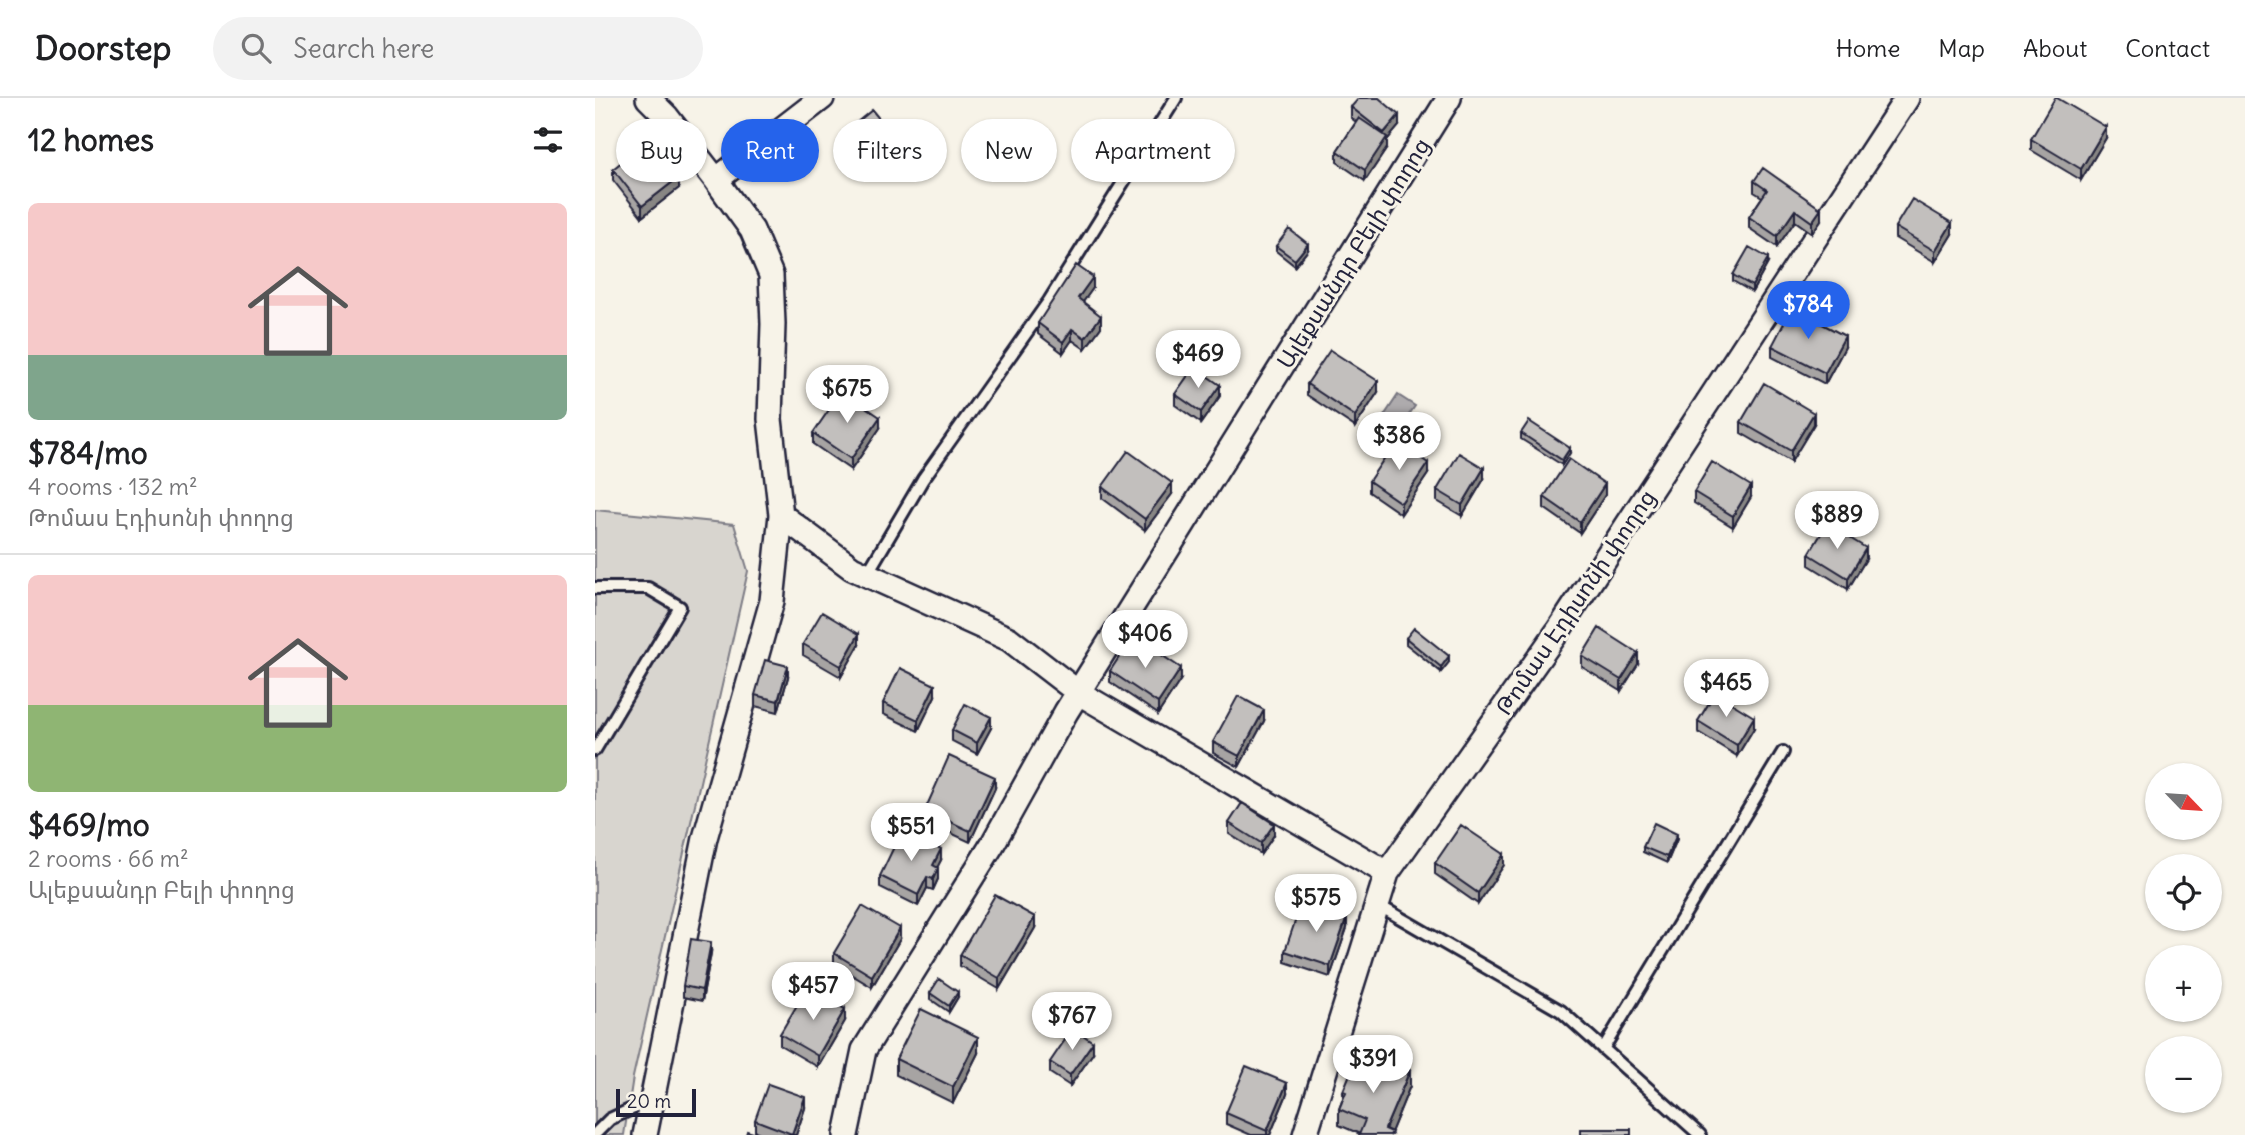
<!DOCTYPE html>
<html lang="en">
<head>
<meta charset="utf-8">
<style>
	:root { --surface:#fff; --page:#f2f2f2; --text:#202124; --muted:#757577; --line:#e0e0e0; --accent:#2563eb }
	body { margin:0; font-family:Delius,"Noto Sans Armenian",sans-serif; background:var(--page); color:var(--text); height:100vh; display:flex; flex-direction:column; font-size:26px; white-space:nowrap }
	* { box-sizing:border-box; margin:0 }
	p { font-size:23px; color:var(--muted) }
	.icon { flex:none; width:38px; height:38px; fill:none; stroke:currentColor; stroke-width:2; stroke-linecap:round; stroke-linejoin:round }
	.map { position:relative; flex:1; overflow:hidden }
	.side { display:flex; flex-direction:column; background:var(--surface); width:595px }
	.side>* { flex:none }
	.guide { position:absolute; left:21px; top:21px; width:665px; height:63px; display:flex; gap:14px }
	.needle { width:46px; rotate:115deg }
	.tools { position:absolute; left:1550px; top:665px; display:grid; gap:14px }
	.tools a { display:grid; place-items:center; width:77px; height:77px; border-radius:50%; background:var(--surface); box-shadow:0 2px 5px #0004; font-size:35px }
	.scale { position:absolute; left:21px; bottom:18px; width:80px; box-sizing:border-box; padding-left:7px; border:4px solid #22223b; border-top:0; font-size:19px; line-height:24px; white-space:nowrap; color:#22223b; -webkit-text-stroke:5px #f7f3e8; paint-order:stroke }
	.price { position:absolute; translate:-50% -60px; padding:0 16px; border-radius:24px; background:#fff; color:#222; font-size:23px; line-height:46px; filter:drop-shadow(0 2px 4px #0008) }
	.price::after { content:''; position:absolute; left:50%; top:42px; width:21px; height:16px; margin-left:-10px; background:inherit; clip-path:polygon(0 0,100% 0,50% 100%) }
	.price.on { background:var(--accent); color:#fff }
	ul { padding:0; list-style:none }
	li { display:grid; align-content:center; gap:14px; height:371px; padding:0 28px }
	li+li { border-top:2px solid var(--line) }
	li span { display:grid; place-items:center; height:217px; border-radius:10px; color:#555 }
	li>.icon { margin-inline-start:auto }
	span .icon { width:126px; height:126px; fill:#fffc; stroke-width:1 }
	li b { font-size:30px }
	h2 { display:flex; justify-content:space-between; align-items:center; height:84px; padding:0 28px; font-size:30px }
	.chip { padding:0 24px; border-radius:32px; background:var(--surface); box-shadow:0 2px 5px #0004; font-size:24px; line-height:63px }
	.chip.on { background:var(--accent); color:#fff }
	header { display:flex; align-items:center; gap:42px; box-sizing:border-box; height:98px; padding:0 35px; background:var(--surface); border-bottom:2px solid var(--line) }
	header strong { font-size:33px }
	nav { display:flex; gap:38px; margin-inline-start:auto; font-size:24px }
	.search { width:490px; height:63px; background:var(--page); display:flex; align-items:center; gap:18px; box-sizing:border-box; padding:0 24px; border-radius:38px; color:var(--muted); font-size:26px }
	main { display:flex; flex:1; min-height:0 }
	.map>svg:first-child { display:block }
	.green { fill:#d8d5cf; stroke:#7d7c85; stroke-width:2 }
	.water { fill:#aeabad; stroke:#76747f; stroke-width:2 }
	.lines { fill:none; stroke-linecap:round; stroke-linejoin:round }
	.lane-casing { stroke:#22223b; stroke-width:16 }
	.street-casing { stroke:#22223b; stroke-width:28 }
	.lane { stroke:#f7f3e8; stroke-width:10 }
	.street { stroke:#f7f3e8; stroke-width:23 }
	.wall { fill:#a7a4a3; stroke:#22223b; stroke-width:2 }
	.shaded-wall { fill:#888684; stroke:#22223b; stroke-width:2 }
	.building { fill:#c2bfbd; stroke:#22223b; stroke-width:2 }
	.labels { text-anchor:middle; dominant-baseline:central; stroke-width:6; stroke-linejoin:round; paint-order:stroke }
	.street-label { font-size:23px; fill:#22223b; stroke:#f7f3e8 }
</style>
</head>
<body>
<header>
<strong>Doorstep</strong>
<div class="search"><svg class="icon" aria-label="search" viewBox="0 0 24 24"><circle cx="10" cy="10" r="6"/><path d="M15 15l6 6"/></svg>Search here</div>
<nav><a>Home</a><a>Map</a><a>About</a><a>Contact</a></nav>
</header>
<main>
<section class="side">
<h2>12 homes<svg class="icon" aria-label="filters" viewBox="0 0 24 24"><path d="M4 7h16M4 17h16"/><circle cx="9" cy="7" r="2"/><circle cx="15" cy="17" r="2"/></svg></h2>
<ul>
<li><span style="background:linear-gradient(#f6c9c9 70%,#7fa58c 0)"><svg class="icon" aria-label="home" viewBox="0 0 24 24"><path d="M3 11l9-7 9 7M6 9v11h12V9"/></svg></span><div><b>$784/mo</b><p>4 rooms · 132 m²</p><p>Թոմաս Էդիսոնի փողոց</p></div></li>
<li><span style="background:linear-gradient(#f6c9c9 60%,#8fb573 0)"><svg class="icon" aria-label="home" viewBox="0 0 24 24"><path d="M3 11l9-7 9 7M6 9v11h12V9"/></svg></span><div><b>$469/mo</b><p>2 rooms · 66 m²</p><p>Ալեքսանդր Բելի փողոց</p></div></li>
</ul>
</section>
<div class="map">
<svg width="1650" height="1037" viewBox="0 0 1650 1037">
	<rect width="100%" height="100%" fill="#f7f3e8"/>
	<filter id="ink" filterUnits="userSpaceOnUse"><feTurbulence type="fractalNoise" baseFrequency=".0143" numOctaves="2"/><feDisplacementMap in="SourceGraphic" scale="14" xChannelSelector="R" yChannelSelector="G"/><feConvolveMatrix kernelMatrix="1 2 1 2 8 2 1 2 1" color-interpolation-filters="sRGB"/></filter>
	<g filter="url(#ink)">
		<path class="green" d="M0 412 139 426 153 473 38 979 29 1037H0Z"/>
		<path class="water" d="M803 297 820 308 797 341 781 330Z"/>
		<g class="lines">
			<g class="lane-casing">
				<path id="lane" d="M272 476 328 381 454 203 581 0
					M0 490H53L85 509 0 652
					M783 807 966 913 1105 1037
					M1008 951 1188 654
					M0 1036 15 1021 56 1002"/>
			</g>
			<g class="street-casing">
				<path id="street" d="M121 82 227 0
					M186 417 257 470 414 541 484 595 792 775
					M50 1037 110 740 177 503 186 417 175 321 178 226 176 177 157 132 121 82 72 19 53 0
					M251 1037 269 952 397 747 471 614 854 0
					M710 1037 792 775 963 533 1312 0"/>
			</g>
			<use href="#lane" class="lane"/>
			<use href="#street" class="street"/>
		</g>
		<path class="wall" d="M756 9 804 28 792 42V50L770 83 742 64V53L761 24 756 20Z
			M255 30 303 55 281 74 255 41Z
			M1511 40 1486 82 1436 52V41Z
			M18 71 84 90 47 119 18 82Z
			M1159 83 1226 122 1217 135 1200 123 1182 149 1154 130V119L1167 99 1159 94Z
			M1300 129 1357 136 1340 164 1300 140Z
			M681 148 713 152 700 168 681 153Z
			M1173 165 1157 194 1138 183V177Z
			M498 190 488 204 506 229 490 251 477 242 468 255 443 236V225Z
			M1177 248 1250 249 1230 286 1177 259Z
			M712 286 783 294 760 329 712 297Z
			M580 296 625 298 606 325 580 307Z
			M1146 324 1219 326 1196 364 1146 335Z
			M285 330 256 372 218 346V335Z
			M926 335 975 355 967 367 926 341Z
			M833 376 806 416 774 394V383Z
			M889 381 867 418 842 403V392Z
			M507 389 577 396 550 432 507 400Z
			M1099 394 1156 399 1138 429 1099 405Z
			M1010 397 985 435 949 410V399Z
			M1214 456 1271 461 1253 491 1214 467Z
			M811 540 854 564 846 574 811 546Z
			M208 546 264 547 246 579 208 557Z
			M987 558 1043 566 1026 593 987 569Z
			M515 573 586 581 563 616 515 584Z
			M193 579 183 614 160 608V597Z
			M340 598 323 633 288 616V605Z
			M669 623 644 669 618 655V644Z
			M1103 623 1159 630 1142 658 1103 634Z
			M396 630 382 656 357 643V632Z
			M400 690 375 744 330 723V712Z
			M634 725 679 737 666 756 634 736Z
			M1082 741 1072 765 1048 754V749Z
			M346 762 342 769 343 781 338 792 332 790 323 808 285 789V778Z
			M840 765 909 767 883 806 840 776Z
			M440 830 404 891 365 868V857Z
			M752 830 735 879 690 864V853Z
			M305 841 277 889 239 866V855Z
			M116 855 107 903 88 899V888Z
			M335 895 363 899 354 914 335 901Z
			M250 923 223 969 185 947V936Z
			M383 955 358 1005 301 977V961Z
			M498 955 475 988 455 975V964Z
			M815 988 796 1034 797 1037 765 1036 744 1027V1011L748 1000V993Z
			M692 996 675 1037H656L631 1026V1015Z
			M210 1010 201 1037H170L160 1033V1022Z"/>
		<path class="shaded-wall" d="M804 17V28L792 42V50L770 83V72L789 35Z
			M1511 29V40L1486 82V71Z
			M303 44V55L281 74V63Z
			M84 79V90L47 119V108Z
			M1226 111V122L1217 135V124Z
			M1200 112V123L1182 149V138Z
			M1357 125V136L1340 164V153Z
			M713 146V152L700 168V162Z
			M1173 160V165L1157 194V188Z
			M498 179V190L483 211V200Z
			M506 218V229L490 251V240Z
			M477 231V242L468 255V244Z
			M1250 238V249L1230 286V275Z
			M783 283V294L760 329V318Z
			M625 287V298L606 325V314Z
			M1219 315V326L1196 364V353Z
			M285 319V330L256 372V361Z
			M975 350V355L967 367V362Z
			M833 365V376L806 416V405Z
			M889 370V381L867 418V407Z
			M577 385V396L550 432V421Z
			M1010 386V397L985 435V424Z
			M1156 388V399L1138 429V418Z
			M1271 450V461L1253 491V480Z
			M264 536V547L246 579V568Z
			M1043 555V566L1026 593V582Z
			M854 558V564L846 574V569Z
			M193 568V579L183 614V603Z
			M586 570V581L563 616V605Z
			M340 587V598L323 633V622Z
			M669 612V623L644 669V658Z
			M396 619V630L382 656V645Z
			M1159 619V630L1142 658V647Z
			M400 679V690L375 744V733Z
			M679 726V737L666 756V745Z
			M1082 736V741L1072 765V759Z
			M346 751V762L338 778V767Z
			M909 756V767L883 806V795Z
			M343 770V781L338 792V781Z
			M332 779V790L323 808V797Z
			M440 819V830L404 891V880Z
			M752 819V830L735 879V868Z
			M305 830V841L277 889V878Z
			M116 844V855L107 903V892Z
			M363 894V899L354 914V908Z
			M250 911V923L223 969V958Z
			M383 939V955L358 1005V989Z
			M498 944V955L475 988V977Z
			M815 972V988L795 1037 790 1031Z
			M692 985V996L675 1037H672V1033Z
			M210 999V1010L201 1037H197Z"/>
		<path class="building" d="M764 0H784L804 17 789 35 756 9Z
			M1460 0H1462L1511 29 1486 71 1436 41Z
			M277 12 303 44 281 63 255 30Z
			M764 20 792 39 770 72 742 53Z
			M54 42 84 79 47 108 18 71Z
			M1168 70 1226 111 1217 124 1200 112 1182 138 1154 119 1172 92 1159 83Z
			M1317 101 1357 125 1340 153 1300 129Z
			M694 131 713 146 700 162 681 148Z
			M1154 149 1173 160 1157 188 1138 177Z
			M481 167 498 179 483 200 506 218 490 240 477 231 468 244 443 225Z
			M1197 210 1250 238 1230 275 1177 248Z
			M735 252 783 283 760 318 712 286Z
			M599 269 625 287 606 314 580 296Z
			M1169 285 1219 315 1196 353 1146 324Z
			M247 293 285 319 256 361 218 335Z
			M934 323 975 350 967 362 926 335Z
			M801 343 833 365 806 405 774 383Z
			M533 353 577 385 550 421 507 389Z
			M864 355 889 370 867 407 842 392Z
			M974 361 1010 386 985 424 949 399Z
			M1117 364 1156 388 1138 418 1099 394Z
			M1232 426 1271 450 1253 480 1214 456Z
			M227 514 264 536 246 568 208 546Z
			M819 530 854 558 846 569 811 540Z
			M1004 530 1043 555 1026 582 987 558Z
			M538 538 586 570 563 605 515 573Z
			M170 562 193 568 183 603 160 597Z
			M305 570 340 587 323 622 288 605Z
			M1120 595 1159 619 1142 647 1103 623Z
			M643 598 669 612 644 658 618 644Z
			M370 606 396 619 382 645 357 632Z
			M354 658 400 679 375 733 330 712Z
			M647 705 679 726 666 745 634 725Z
			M1059 725 1082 736 1072 759 1048 749Z
			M866 727 909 756 883 795 840 765Z
			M307 732 346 751 338 767 343 770 338 781 332 779 323 797 285 778Z
			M400 797 440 819 404 880 365 857Z
			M707 803 752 819 735 868 690 853Z
			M267 808 305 830 277 878 239 855Z
			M96 841 116 844 107 892 88 888Z
			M344 881 363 894 354 908 335 895Z
			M212 890 250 911 223 958 185 936Z
			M326 911 383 939 358 989 301 961Z
			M478 930 498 944 475 977 455 964Z
			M762 959 794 971 797 965 815 972 790 1031 797 1034 795 1037H764L770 1022 744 1011 751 994 748 993Z
			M651 968 692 985 672 1033 631 1015Z
			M173 986 210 999 197 1036 160 1022Z
			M986 1031H1036V1037H986Z
			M152 1033 164 1037H151Z"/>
	</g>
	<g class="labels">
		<g class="street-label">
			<text transform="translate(758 155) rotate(-58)">Ալեքսանդր Բելի փողոց</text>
			<text transform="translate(980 504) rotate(-56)">Թոմաս Էդիսոնի փողոց</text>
		</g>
	</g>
</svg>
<div class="tools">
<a><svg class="needle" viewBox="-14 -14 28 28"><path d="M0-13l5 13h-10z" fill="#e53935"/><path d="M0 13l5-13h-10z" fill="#757577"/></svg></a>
<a><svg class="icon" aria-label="locate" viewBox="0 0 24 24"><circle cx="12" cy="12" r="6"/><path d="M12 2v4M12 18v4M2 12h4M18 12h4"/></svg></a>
<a>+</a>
<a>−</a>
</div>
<div class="scale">20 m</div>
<b class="price on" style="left:1213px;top:243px">$784</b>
<b class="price" style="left:603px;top:292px">$469</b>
<b class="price" style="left:252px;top:327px">$675</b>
<b class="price" style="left:804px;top:374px">$386</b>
<b class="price" style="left:1242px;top:453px">$889</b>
<b class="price" style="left:550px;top:572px">$406</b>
<b class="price" style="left:1131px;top:621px">$465</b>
<b class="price" style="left:316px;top:765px">$551</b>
<b class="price" style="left:721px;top:836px">$575</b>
<b class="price" style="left:218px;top:924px">$457</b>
<b class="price" style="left:477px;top:954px">$767</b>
<b class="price" style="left:778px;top:997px">$391</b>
<div class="guide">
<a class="chip">Buy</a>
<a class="chip on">Rent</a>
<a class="chip">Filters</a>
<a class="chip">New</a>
<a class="chip">Apartment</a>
</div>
</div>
</main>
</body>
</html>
